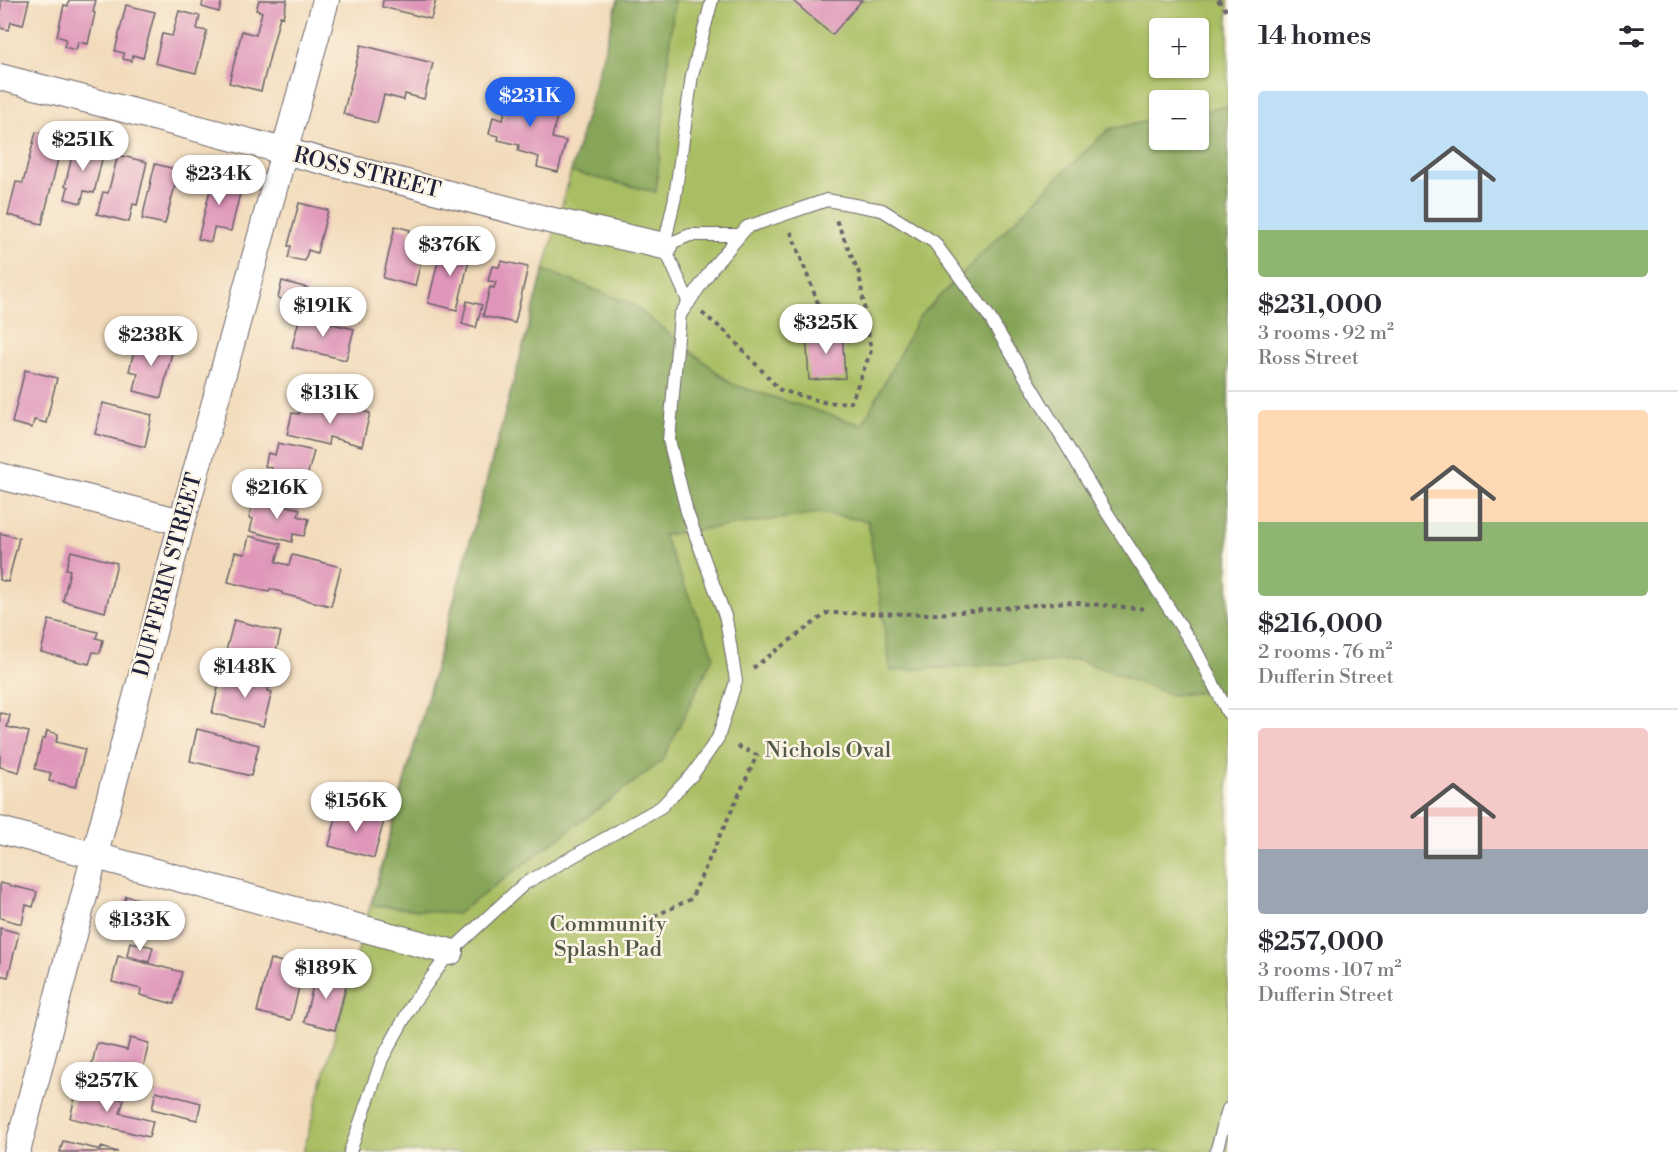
<!DOCTYPE html>
<html lang="en">
<head>
<meta charset="utf-8">
<style>
	:root { --surface:#fff; --page:#f2f2f3; --text:#2b2b33; --muted:#7c7c81; --line:#e1e1e2; --accent:#2563eb }
	body { margin:0; font-family:"Libre Bodoni",serif; background:var(--page); color:var(--text); height:100vh; display:flex; flex-direction:column; font-size:22px; white-space:nowrap }
	* { box-sizing:border-box; margin:0 }
	p { font-size:20px; color:var(--muted) }
	.icon { flex:none; width:33px; height:33px; fill:none; stroke:currentColor; stroke-width:2; stroke-linecap:round; stroke-linejoin:round }
	.map { position:relative; flex:1; overflow:hidden }
	.side { display:flex; flex-direction:column; background:var(--surface); width:450px }
	.side>* { flex:none }
	.buttons { position:absolute; left:1149px; top:18px; display:grid; gap:12px }
	.buttons a { display:grid; place-items:center; width:60px; height:60px; border-radius:6px; background:var(--surface); box-shadow:0 2px 4px #0004; font-size:30px }
	.price { position:absolute; translate:-50% -51px; padding:0 14px; border-radius:21px; background:#fff; color:#222; font-size:20px; line-height:39px; filter:drop-shadow(0 2px 3px #0008) }
	.price::after { content:''; position:absolute; left:50%; top:36px; width:18px; height:14px; margin-left:-9px; background:inherit; clip-path:polygon(0 0,100% 0,50% 100%) }
	.price.current { background:var(--accent); color:#fff }
	ul { padding:0; list-style:none }
	li { display:grid; align-content:center; gap:12px; height:318px; padding:0 30px }
	li+li { border-top:2px solid var(--line) }
	li span { display:grid; place-items:center; height:186px; border-radius:6px; color:#555 }
	li>.icon { margin-inline-start:auto }
	span .icon { width:108px; height:108px; fill:#fffc; stroke-width:1 }
	li b { font-size:26px }
	h2 { display:flex; justify-content:space-between; align-items:center; height:72px; padding:0 30px; font-size:26px }
	main { display:flex; flex:1; min-height:0 }
	.map>svg:first-child { display:block }
	.green { fill:#a9be62; stroke:#66704e; stroke-width:1.5; fill-rule:evenodd }
	.forest { fill:#86a558; stroke:#54644a; stroke-width:1.5 }
	.building { fill:#df96ba }
	.lines { fill:none; stroke-linecap:round; stroke-linejoin:round }
	.lane-casing { stroke:#6b6368; stroke-width:14 }
	.street-casing { stroke:#6b6368; stroke-width:28 }
	.path { stroke:#6b6368; stroke-width:4; stroke-dasharray:4.5 4.5; stroke-linecap:butt }
	.lane { stroke:#fff; stroke-width:12 }
	.street { stroke:#fff; stroke-width:26 }
	.labels { text-anchor:middle; dominant-baseline:central; stroke-width:5; stroke-linejoin:round; paint-order:stroke }
	.street-label { font-size:22px; fill:#22223b; stroke:#fcf5e5 }
	.park-label { font-size:22px; fill:#515949; stroke:#fcf5e5 }
</style>
</head>
<body>
<main>
<div class="map">
<svg width="1228" height="1152" viewBox="0 0 1228 1152">
	<rect width="100%" height="100%" fill="#fcf5e5"/>
	<filter id="ink" filterUnits="userSpaceOnUse"><feTurbulence type="fractalNoise" baseFrequency=".0167" numOctaves="2"/><feDisplacementMap in="SourceGraphic" scale="12" xChannelSelector="R" yChannelSelector="G"/><feConvolveMatrix kernelMatrix="1 2 1 2 8 2 1 2 1" color-interpolation-filters="sRGB"/></filter>
	<filter id="wash" filterUnits="userSpaceOnUse"><feTurbulence type="fractalNoise" baseFrequency=".008" numOctaves="4" result="noise"/><feDisplacementMap in="SourceGraphic" scale="24" xChannelSelector="R" yChannelSelector="G"/><feGaussianBlur stdDeviation="1.35" result="paint"/><feColorMatrix in="noise" values="0 0 0 0 0 0 0 0 0 0 0 0 0 0 0 0 0 1.4 0 .05"/><feComposite in="paint" operator="in"/></filter>
	<g filter="url(#wash)">
		<rect width="100%" height="100%" fill="#f2dbbb"/>
		<path class="green" d="M618 0H1228V1152H303ZM1160 28H1198V68H1160ZM1160 100H1198V140H1160Z"/>
		<path class="forest" d="M618 0H674L656 192 571 172Z
			M1228 106V690L1172 695 1079 660 891 671 868 521 820 513 663 535 714 655 662 761 457 914 371 905 544 270 632 304 732 384 862 425 919 317 1052 183 1109 129 1159 119 1160 140H1198L1199 112Z"/>
		<g id="blocks">
			<path class="building" d="M1 0H29L23 25 11 22 9 30 0 28Z
				M69 0H96L93 12 95 13 88 44 78 42 76 50 64 47 66 39 57 36 64 5 68 6Z
				M203 0H222L219 12 202 7Z
				M259 0H287L283 17 280 16 261 91 229 83 242 31 256 35 262 12 256 10Z
				M383 0H436L431 19 382 7Z
				M792 0H862L832 35Z
				M126 5 155 12 143 58 133 55 132 61 123 59 124 53 115 51Z
				M179 11 200 16 197 29 207 31 196 73 155 63 162 34 172 36Z
				M361 45 433 63 424 99 405 94 404 100 384 95 377 123 343 114Z
				M510 88 550 98 546 113 557 116 552 138 566 141 558 172 537 167 539 157 518 151 519 145 498 140 499 136 489 134 493 117 503 120Z
				M36 132 63 139 42 224 8 215 16 182 23 183Z
				M75 143 104 151 94 193 84 191 81 203 65 199 68 187 65 186Z
				M118 155 147 162 137 205 133 204 129 222 97 214 103 192 108 193Z
				M155 164 179 170 165 224 142 219Z
				M203 174 237 183 236 188 241 189 231 231 214 228 211 242 198 239 211 186 201 184Z
				M299 203 328 210 317 253 308 250 305 261 288 258 291 246H288Z
				M395 226 410 230 408 236 426 240 415 286 383 278Z
				M453 243 462 245 461 249 471 252 457 310 428 303 442 245 452 247Z
				M501 261 528 267 515 323 483 316 490 287 494 288 496 282 488 281 492 266 499 267Z
				M282 281 308 288 304 305 278 298Z
				M467 301 482 305 476 328 462 324Z
				M300 316 354 329 346 360 292 347Z
				M842 330 845 378 809 380 806 332Z
				M137 339 173 348 161 398 134 391 138 373 129 371Z
				M25 370 57 378 46 423 34 420 32 428 12 423Z
				M103 403 152 415 145 447 95 434Z
				M301 406 328 413 329 408 344 411 346 407 370 413 362 446 329 437 328 445 287 435 292 413 299 414Z
				M278 443 314 451 304 488 269 480 272 468 265 466 268 453 275 455Z
				M254 498 300 509 298 516 309 519 304 536 293 534 292 542 250 531 253 519 249 518Z
				M0 533 19 538 8 582 0 580Z
				M249 536 281 544 276 562 289 565 292 555 341 567 331 606 282 594V592L270 589 269 592 228 582 235 552 245 554Z
				M71 551 117 563 105 612 63 601 70 570 66 569Z
				M49 620 98 632 96 638 103 640 100 653 93 652 89 664 41 652Z
				M234 620 281 632 272 667 225 655Z
				M248 669 272 675 268 691 272 692 263 726 212 713 220 680 244 685Z
				M0 713 10 715 7 727 29 732 19 772 0 767Z
				M197 729 259 745 251 776 190 761Z
				M47 731 58 734 56 742 85 749 76 787 49 781 51 773 35 769 42 739H45Z
				M338 809 384 820 374 858 329 846Z
				M0 883 37 892 33 907 26 905 22 924 0 918Z
				M126 896 168 906 167 909 183 913 178 934 120 920Z
				M0 928 19 933 8 977 0 975Z
				M130 942 153 947 149 962 127 956Z
				M118 956 182 972 174 1004 140 995 141 989 112 982Z
				M270 959 304 967 291 1020 257 1012Z
				M317 970 348 978 335 1030 304 1022Z
				M130 1038 149 1043 139 1084 90 1072 97 1043 127 1050Z
				M77 1089 124 1100 120 1113 153 1121 149 1137 70 1118Z
				M156 1091 201 1103 197 1120 152 1109Z
				M63 1141 101 1150V1147L118 1152H60Z"/>
		</g>
	</g>
	<g filter="url(#ink)">
		<use href="#blocks" fill-opacity="0" stroke="#6b6368" stroke-width="1.5"/>
		<g class="lines">
			<g class="lane-casing">
				<path id="lane" d="M664 246 690 235H740
					M689 303 664 246 675 197 692 75 712 0
					M350 1152 382 1059 413 1003 450 952 524 884 661 807 693 774 718 738 736 681 726 619 687 512 669 440 680 315 713 267 747 227 827 200 882 210 934 242 988 315 1106 511 1196 650 1228 713
					M1216 1152 1228 1109"/>
			</g>
			<g class="street-casing">
				<path id="street" d="M0 77 549 220 664 246
					M0 476 182 522
					M0 830 450 952
					M17 1152 182 522 326 0"/>
			</g>
			<path class="path" d="M1218 0 1228 12
				M791 232 827 327
				M702 313 726 332 780 390 827 403 851 402 871 351 859 273 836 220
				M753 668 827 613 937 614 1066 602 1147 609
				M638 924 691 899 757 755 735 745"/>
			<use href="#lane" class="lane"/>
			<use href="#street" class="street"/>
		</g>
	</g>
	<g class="labels">
		<g class="street-label">
			<text transform="translate(367 173) rotate(14)">ROSS STREET</text>
			<text transform="translate(168 575) rotate(-75)">DUFFERIN STREET</text>
		</g>
		<g class="park-label">
			<text x="828" y="750">Nichols Oval</text>
			<text x="608" y="924">Community<tspan x="608" dy="25">Splash Pad</tspan></text>
		</g>
	</g>
</svg>
<div class="buttons">
<a>+</a>
<a>−</a>
</div>
<b class="price current" style="left:530px;top:128px">$231K</b>
<b class="price" style="left:83px;top:172px">$251K</b>
<b class="price" style="left:219px;top:206px">$234K</b>
<b class="price" style="left:450px;top:277px">$376K</b>
<b class="price" style="left:323px;top:338px">$191K</b>
<b class="price" style="left:826px;top:355px">$325K</b>
<b class="price" style="left:151px;top:367px">$238K</b>
<b class="price" style="left:330px;top:425px">$131K</b>
<b class="price" style="left:277px;top:520px">$216K</b>
<b class="price" style="left:245px;top:699px">$148K</b>
<b class="price" style="left:356px;top:833px">$156K</b>
<b class="price" style="left:140px;top:952px">$133K</b>
<b class="price" style="left:326px;top:1000px">$189K</b>
<b class="price" style="left:107px;top:1113px">$257K</b>
</div>
<section class="side">
<h2>14 homes<svg class="icon" aria-label="filters" viewBox="0 0 24 24"><path d="M4 7h16M4 17h16"/><circle cx="9" cy="7" r="2"/><circle cx="15" cy="17" r="2"/></svg></h2>
<ul>
<li><span style="background:linear-gradient(#bfe0f5 75%,#8fb573 0)"><svg class="icon" aria-label="home" viewBox="0 0 24 24"><path d="M3 11l9-7 9 7M6 9v11h12V9"/></svg></span><div><b>$231,000</b><p>3 rooms · 92 m²</p><p>Ross Street</p></div></li>
<li><span style="background:linear-gradient(#ffd9b3 60%,#8fb573 0)"><svg class="icon" aria-label="home" viewBox="0 0 24 24"><path d="M3 11l9-7 9 7M6 9v11h12V9"/></svg></span><div><b>$216,000</b><p>2 rooms · 76 m²</p><p>Dufferin Street</p></div></li>
<li><span style="background:linear-gradient(#f6c9c9 65%,#9aa5b1 0)"><svg class="icon" aria-label="home" viewBox="0 0 24 24"><path d="M3 11l9-7 9 7M6 9v11h12V9"/></svg></span><div><b>$257,000</b><p>3 rooms · 107 m²</p><p>Dufferin Street</p></div></li>
</ul>
</section>
</main>
</body>
</html>
